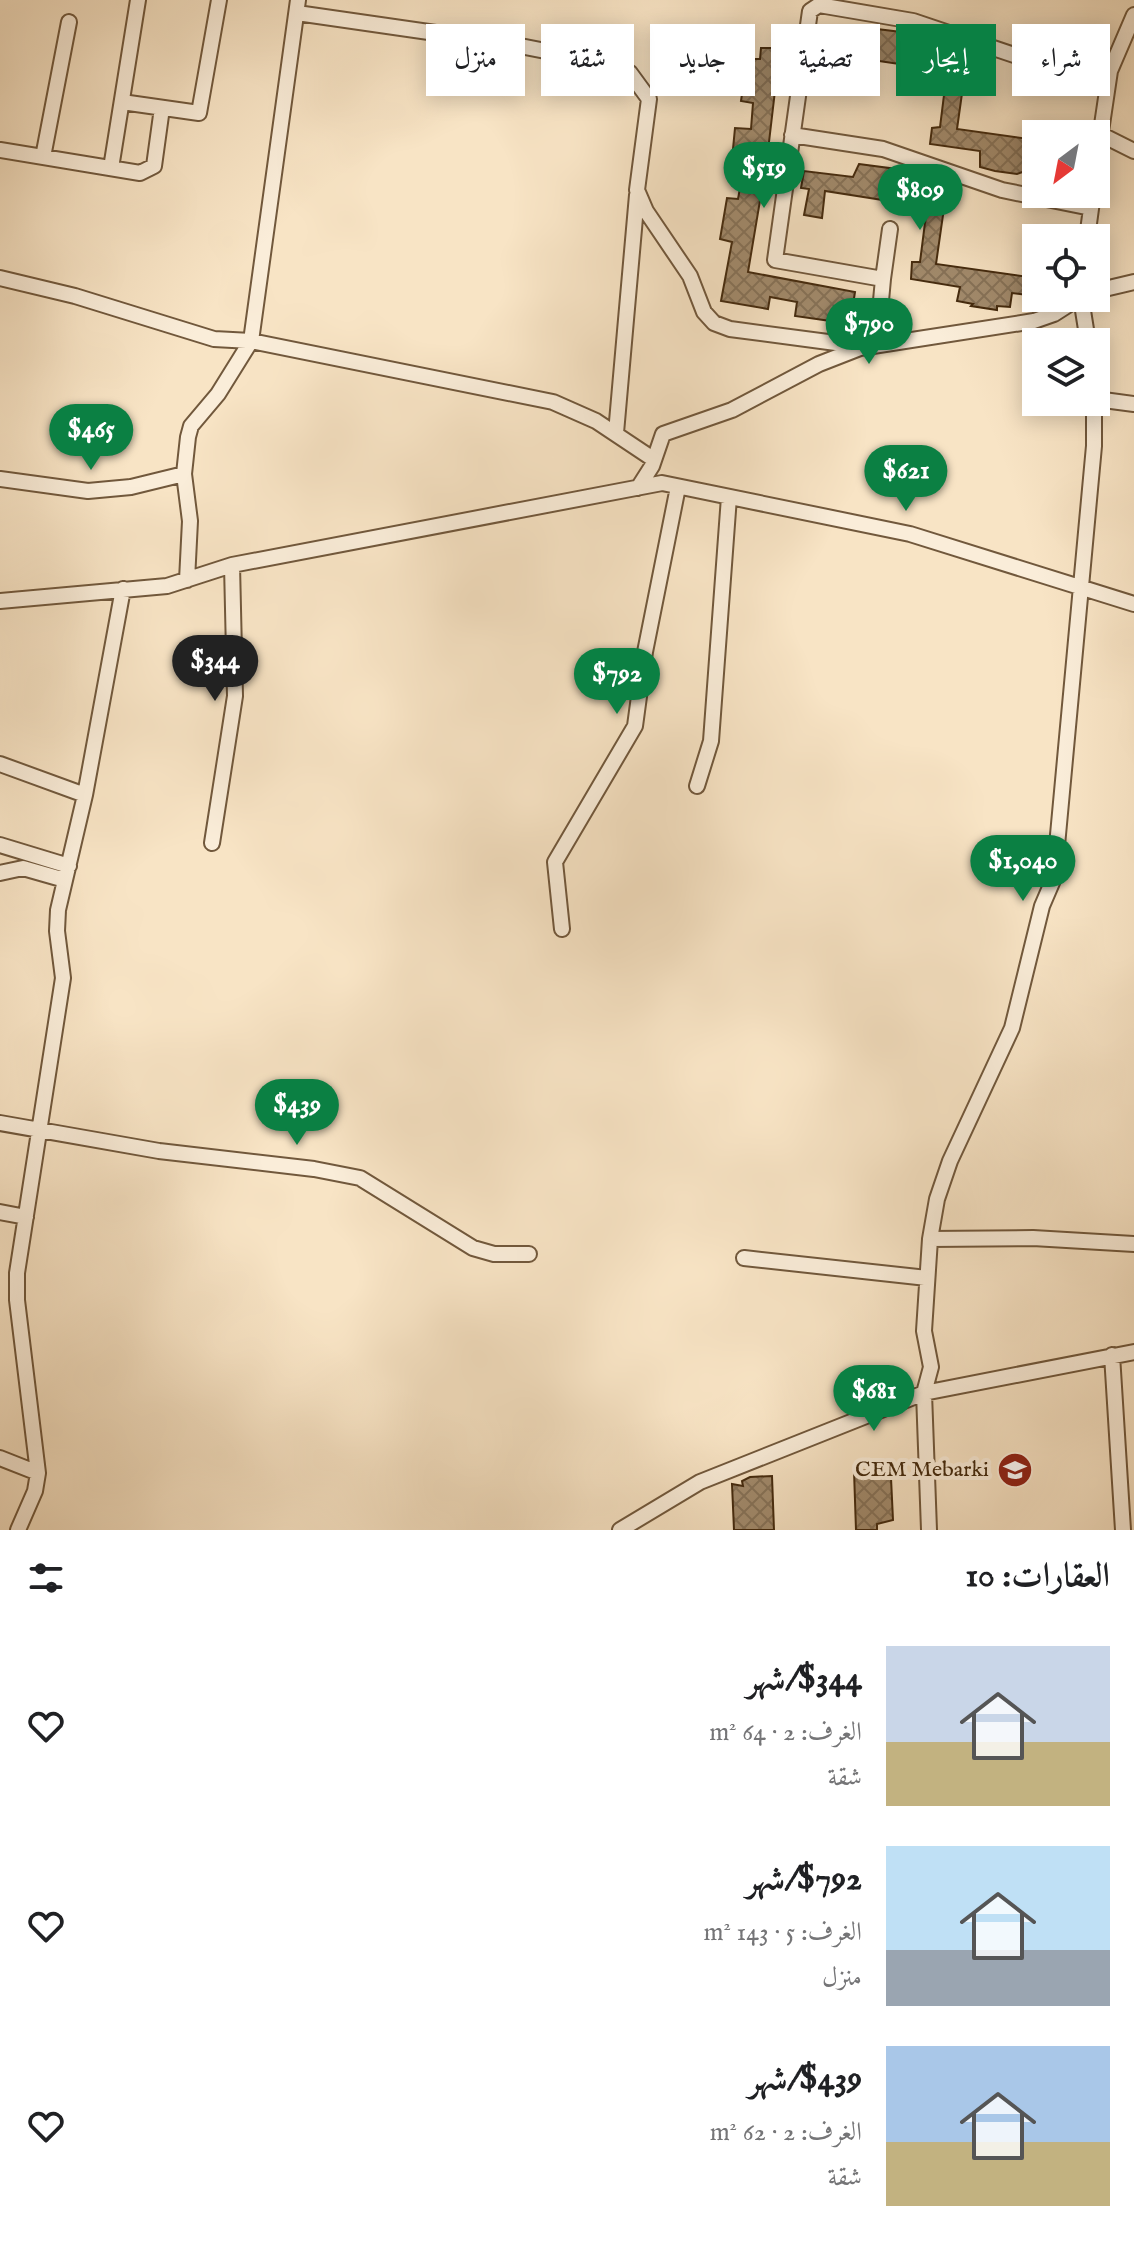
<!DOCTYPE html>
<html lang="ar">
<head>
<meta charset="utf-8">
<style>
	:root { --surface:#fff; --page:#f2f2f2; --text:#202124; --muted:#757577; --accent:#0b8043 }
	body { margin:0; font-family:"IM FELL English",Amiri,serif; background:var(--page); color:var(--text); direction:rtl; height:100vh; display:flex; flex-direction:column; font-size:30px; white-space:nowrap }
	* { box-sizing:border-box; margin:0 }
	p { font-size:26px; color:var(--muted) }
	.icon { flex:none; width:44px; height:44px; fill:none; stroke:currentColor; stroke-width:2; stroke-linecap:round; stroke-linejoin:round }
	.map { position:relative; height:1530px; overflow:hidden; direction:ltr }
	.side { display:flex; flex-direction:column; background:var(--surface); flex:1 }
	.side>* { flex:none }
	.guide { position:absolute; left:24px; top:24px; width:1086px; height:72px; direction:rtl; display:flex; gap:16px }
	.needle { width:52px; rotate:212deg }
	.fabs { position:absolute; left:1022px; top:120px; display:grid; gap:16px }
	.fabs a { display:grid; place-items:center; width:88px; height:88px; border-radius:0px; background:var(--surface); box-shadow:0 4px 20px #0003; font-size:40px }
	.price { position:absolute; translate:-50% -68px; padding:0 18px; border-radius:28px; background:var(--accent); color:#fff; font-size:26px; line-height:52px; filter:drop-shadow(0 2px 4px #0008) }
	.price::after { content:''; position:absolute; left:50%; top:48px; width:24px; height:18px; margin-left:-12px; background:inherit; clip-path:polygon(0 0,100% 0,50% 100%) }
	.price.active { background:#222; color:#fff }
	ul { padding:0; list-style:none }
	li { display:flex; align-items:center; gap:24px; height:200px; padding:0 24px }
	li span { display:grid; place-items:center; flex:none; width:224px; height:160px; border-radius:0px; color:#555 }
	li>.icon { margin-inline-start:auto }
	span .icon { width:96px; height:96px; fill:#fffc; stroke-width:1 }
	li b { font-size:34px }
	h2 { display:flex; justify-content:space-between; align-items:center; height:96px; padding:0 24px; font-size:34px }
	.chip { padding:0 28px; border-radius:0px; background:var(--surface); box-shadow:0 4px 20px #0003; font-size:28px; line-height:72px }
	.chip.active { background:var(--accent); color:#fff }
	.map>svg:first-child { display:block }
	.building { fill:url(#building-cross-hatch); stroke:#442a0e; stroke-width:2 }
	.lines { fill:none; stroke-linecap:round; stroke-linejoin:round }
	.street-casing { stroke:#71583c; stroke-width:18 }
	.street { stroke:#faedd9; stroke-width:14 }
	.labels { text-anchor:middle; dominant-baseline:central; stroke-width:8; stroke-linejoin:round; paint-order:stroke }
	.poi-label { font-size:22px; fill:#442a0e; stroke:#faedd9; text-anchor:end }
</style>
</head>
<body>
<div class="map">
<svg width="1134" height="1530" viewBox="0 0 1134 1530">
	<defs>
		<pattern id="building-cross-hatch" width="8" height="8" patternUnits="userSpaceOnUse" patternTransform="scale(2)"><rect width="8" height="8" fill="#a28b6d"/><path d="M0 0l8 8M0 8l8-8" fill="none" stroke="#867258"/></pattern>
	</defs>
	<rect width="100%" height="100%" fill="#f8e4c5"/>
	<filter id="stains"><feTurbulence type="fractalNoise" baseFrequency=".0025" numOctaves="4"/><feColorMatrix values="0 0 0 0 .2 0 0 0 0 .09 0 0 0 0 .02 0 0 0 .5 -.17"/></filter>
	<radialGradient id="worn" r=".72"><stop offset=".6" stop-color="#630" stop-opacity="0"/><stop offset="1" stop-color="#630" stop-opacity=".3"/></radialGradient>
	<path class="building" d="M877 29 925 35V50L976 56 973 73 965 72 957 129 1036 140V158H1032L1031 169 1017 174 995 171 980 167V151L930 144 932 128 940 127 947 71 845 56 842 85 824 82 828 55 821 54 823 37 874 41Z
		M761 48H780L767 159 748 272 855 292 852 311 840 309 838 322 795 316 797 302 770 297 768 309 721 301 732 242 720 239 727 198 738 199 743 172 731 170 735 128 751 129 753 103 741 101 747 59H760Z
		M859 164 904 170V184L954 193 952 209 944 208 936 264 1036 278V296L1012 293 1010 307 997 306V310L971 306 973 304 957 301 960 287 911 279 912 262H920L927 207 825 191 822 218 804 215 809 189 801 188 804 171 853 177Z
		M878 1470V1474L891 1478 893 1520 877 1524V1530H856L854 1471Z
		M772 1476 774 1530H734L732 1484 743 1486 742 1481 750 1477Z"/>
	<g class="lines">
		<g class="street-casing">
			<path id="street" d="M297 13 505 43 617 65 630 73 649 99 637 190 646 211 690 276 704 312 714 323 730 329 866 347
				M122 102 199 113 219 0
				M1100 134 1134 151
				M792 135 883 149 1002 190 1091 208
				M0 150 140 173 154 166 162 108
				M43 157 69 22
				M1096 165 1110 71 1134 15
				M111 168 138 0
				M1087 238 1093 194
				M0 278 75 296 214 339 251 341 553 402 596 421 653 459
				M883 279 890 229
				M1096 291 1134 282
				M1081 298 1088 342
				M877 344 883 279 775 260 810 11 819 5 913 21 1106 86
				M1096 399 1134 404
				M616 433 637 195
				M0 479 88 491 131 487 184 474
				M638 488 652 466 663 434 732 410 819 364 860 348 1034 321 1054 314 1079 298
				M187 580 190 521 184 474 188 437 191 426 218 394 251 341 298 0
				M0 601 167 586 232 565 662 483 910 534 1134 604
				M0 764 85 795
				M697 786 711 741 729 497
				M212 843 235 696 232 565
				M0 845 69 866
				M0 873 23 868 65 880
				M562 929 555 862 635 726 645 652 678 487
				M0 1123 159 1151 314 1169 360 1178 473 1248 494 1254H529
				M0 1212 26 1217
				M930 1239 1033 1238 1134 1244
				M744 1258 927 1278
				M1112 1355 1123 1530
				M0 1458 38 1473
				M18 1530 35 1491 38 1473 17 1300V1273L63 978 57 931 58 910 85 795 123 589
				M620 1530 700 1482 924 1393 1134 1352
				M929 1530 924 1393 931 1367 924 1331 930 1239 937 1199 950 1161 1012 1028 1042 906 1054 878 1094 446V402"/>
		</g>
		<use href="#street" class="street"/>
	</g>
	<defs>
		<g id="school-disc" transform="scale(1.8)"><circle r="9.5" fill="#8f2418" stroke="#faedd9"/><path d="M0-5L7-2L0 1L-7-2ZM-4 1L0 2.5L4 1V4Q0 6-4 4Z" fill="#fff"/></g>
	</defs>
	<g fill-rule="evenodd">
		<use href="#school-disc" x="1015" y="1470"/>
	</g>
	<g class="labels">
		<g class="poi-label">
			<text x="989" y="1470">CEM Mebarki</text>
		</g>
	</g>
	<rect width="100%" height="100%" filter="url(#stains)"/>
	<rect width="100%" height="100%" fill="url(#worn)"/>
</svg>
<div class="fabs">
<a><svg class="needle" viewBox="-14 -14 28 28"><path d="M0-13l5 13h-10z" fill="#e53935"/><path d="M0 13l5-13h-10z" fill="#757577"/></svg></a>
<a><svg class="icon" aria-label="locate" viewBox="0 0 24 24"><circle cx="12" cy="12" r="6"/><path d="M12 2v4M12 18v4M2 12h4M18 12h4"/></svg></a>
<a><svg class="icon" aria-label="layers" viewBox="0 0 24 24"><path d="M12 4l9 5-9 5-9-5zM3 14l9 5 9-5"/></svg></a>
</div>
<b class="price" style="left:764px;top:210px">$519</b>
<b class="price" style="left:920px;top:232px">$809</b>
<b class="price" style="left:869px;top:366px">$790</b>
<b class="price" style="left:91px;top:472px">$465</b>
<b class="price" style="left:906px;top:513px">$621</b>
<b class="price active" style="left:215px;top:703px">$344</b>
<b class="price" style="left:617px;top:716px">$792</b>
<b class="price" style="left:1023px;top:903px">$1,040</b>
<b class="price" style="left:297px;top:1147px">$439</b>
<b class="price" style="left:874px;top:1433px">$681</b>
<div class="guide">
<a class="chip">شراء</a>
<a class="chip active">إيجار</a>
<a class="chip">تصفية</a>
<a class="chip">جديد</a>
<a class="chip">شقة</a>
<a class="chip">منزل</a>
</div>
</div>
<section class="side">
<h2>العقارات: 10<svg class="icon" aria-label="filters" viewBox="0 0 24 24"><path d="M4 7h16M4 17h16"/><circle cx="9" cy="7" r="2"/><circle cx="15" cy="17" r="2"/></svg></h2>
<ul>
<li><span style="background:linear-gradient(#c9d6e8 60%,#c2b280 0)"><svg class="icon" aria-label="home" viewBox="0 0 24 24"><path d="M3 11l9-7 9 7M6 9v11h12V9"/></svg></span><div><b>$344/شهر</b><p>الغرف: 2 · 64 m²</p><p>شقة</p></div><svg class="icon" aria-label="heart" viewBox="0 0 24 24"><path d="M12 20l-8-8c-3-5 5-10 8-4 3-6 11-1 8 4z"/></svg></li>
<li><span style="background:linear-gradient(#bfe0f5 65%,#9aa5b1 0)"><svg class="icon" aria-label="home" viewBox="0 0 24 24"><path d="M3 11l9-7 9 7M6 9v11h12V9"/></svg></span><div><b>$792/شهر</b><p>الغرف: 5 · 143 m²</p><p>منزل</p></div><svg class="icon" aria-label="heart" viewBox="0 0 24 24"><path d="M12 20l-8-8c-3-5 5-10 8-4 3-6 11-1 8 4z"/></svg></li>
<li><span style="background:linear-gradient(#a9c7e8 60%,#c2b280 0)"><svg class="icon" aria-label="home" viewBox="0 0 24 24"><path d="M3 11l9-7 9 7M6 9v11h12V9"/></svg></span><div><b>$439/شهر</b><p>الغرف: 2 · 62 m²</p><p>شقة</p></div><svg class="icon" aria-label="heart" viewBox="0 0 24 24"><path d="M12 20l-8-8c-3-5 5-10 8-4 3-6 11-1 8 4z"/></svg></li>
</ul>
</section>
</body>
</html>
